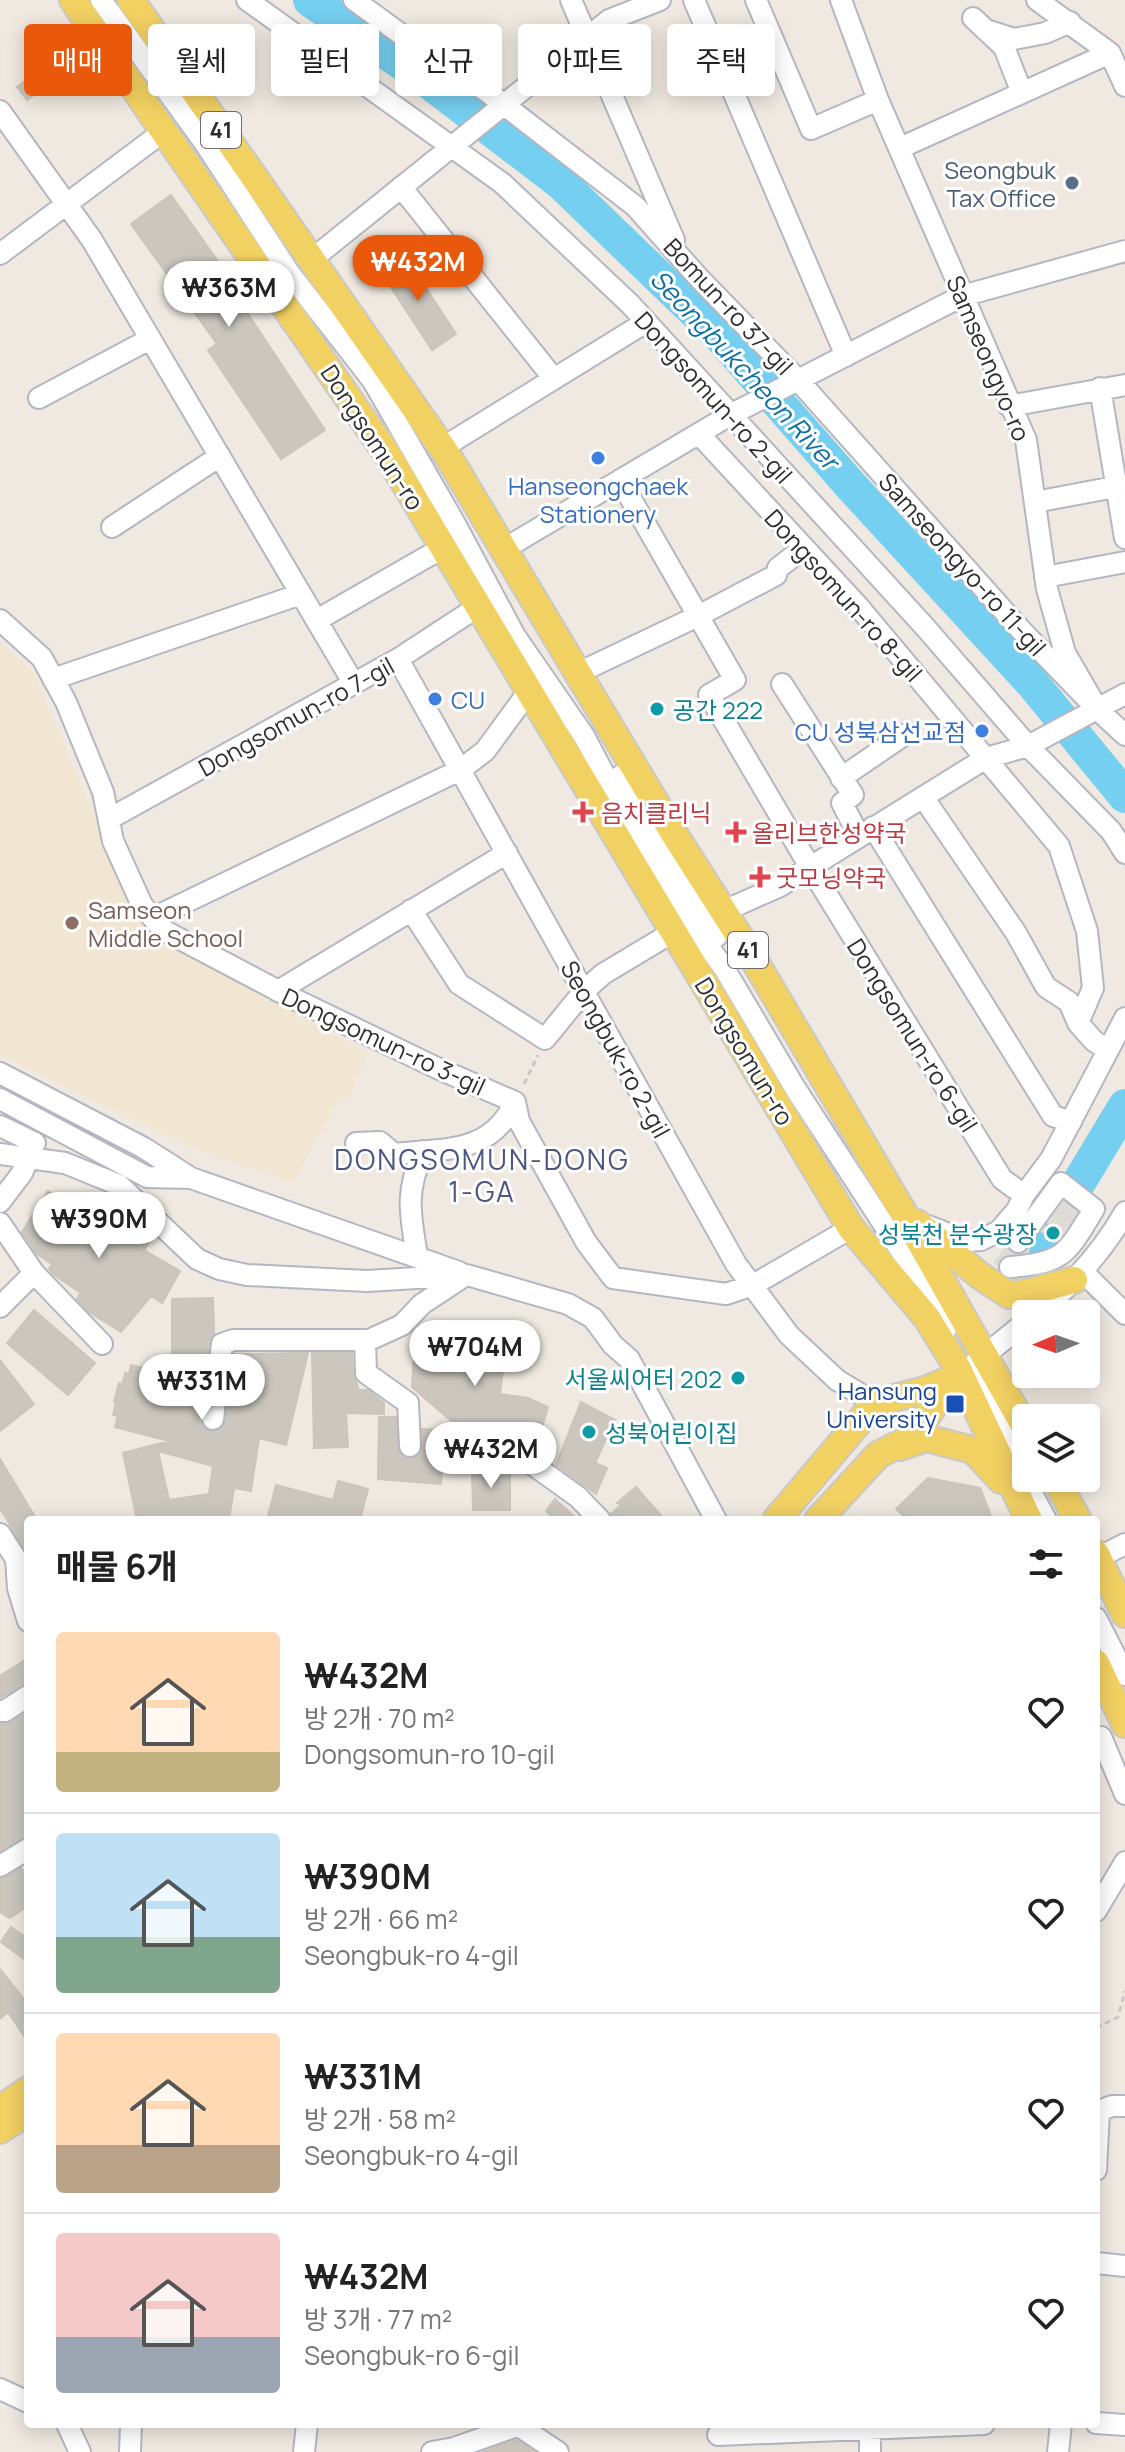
<!DOCTYPE html>
<html lang="ko">
<head>
<meta charset="utf-8">
<style>
	:root { --surface:#fff; --page:#f2f2f2; --text:#222; --muted:#767676; --line:#e0e0e0; --accent:#ea580c }
	body { margin:0; font-family:Manrope,"Noto Sans KR",sans-serif; background:var(--page); color:var(--text); height:100vh; display:flex; flex-direction:column; font-size:30px; white-space:nowrap }
	* { box-sizing:border-box; margin:0 }
	p { font-size:26px; color:var(--muted) }
	.icon { flex:none; width:44px; height:44px; fill:none; stroke:currentColor; stroke-width:2; stroke-linecap:round; stroke-linejoin:round }
	.map { position:relative; flex:1; overflow:hidden }
	.panel { position:absolute; left:24px; top:1516px; width:1076px; height:912px; display:flex; flex-direction:column; background:var(--surface); border-radius:8px; box-shadow:0 4px 20px #0003 }
	.panel>* { flex:none }
	.top-card { position:absolute; left:24px; top:24px; width:1078px; height:72px; display:flex; gap:16px }
	.needle { width:52px; rotate:268deg }
	.fabs { position:absolute; left:1012px; top:1300px; display:grid; gap:16px }
	.fabs a { display:grid; place-items:center; width:88px; height:88px; border-radius:8px; background:var(--surface); box-shadow:0 4px 20px #0003; font-size:40px }
	.price { position:absolute; translate:-50% -68px; padding:0 18px; border-radius:28px; background:#fff; color:#222; font-size:26px; line-height:52px; filter:drop-shadow(0 2px 4px #0008) }
	.price::after { content:''; position:absolute; left:50%; top:48px; width:24px; height:18px; margin-left:-12px; background:inherit; clip-path:polygon(0 0,100% 0,50% 100%) }
	.price.on { background:var(--accent); color:#fff }
	ul { padding:0; list-style:none }
	li { display:flex; align-items:center; gap:24px; height:200px; padding:0 32px }
	li+li { border-top:2px solid var(--line) }
	li span { display:grid; place-items:center; flex:none; width:224px; height:160px; border-radius:8px; color:#555 }
	li>.icon { margin-inline-start:auto }
	span .icon { width:96px; height:96px; fill:#fffc; stroke-width:1 }
	li b { font-size:34px }
	h2 { display:flex; justify-content:space-between; align-items:center; height:96px; padding:0 32px; font-size:34px }
	.pill { padding:0 28px; border-radius:8px; background:var(--surface); box-shadow:0 4px 20px #0003; font-size:28px; line-height:72px }
	.pill.on { background:var(--accent); color:#fff }
	.map>svg:first-child { display:block }
	.education { fill:#f0e6d1 }
	.plaza { fill:#dfdcd8 }
	.water { fill:#75cff0 }
	.lines { fill:none; stroke-linecap:round; stroke-linejoin:round }
	.river { stroke:#75cff0; stroke-width:34 }
	.building { fill:#cbc7bf; stroke:#cbc5ba; stroke-width:2; fill-rule:evenodd }
	.minor-casing { stroke:#b4b7c1; stroke-width:24 }
	.major-casing { stroke:#c9c9c9; stroke-width:30 }
	.path { stroke:#c9c9c9; stroke-width:3; stroke-dasharray:6 4; stroke-linecap:butt }
	.minor { stroke:#fff; stroke-width:20 }
	.major { stroke:#f2d163; stroke-width:26 }
	.service-dot { fill:#5c6f8a; stroke:#fff; stroke-width:3 }
	.shop-dot { fill:#3f7fe0; stroke:#fff; stroke-width:3 }
	.culture-dot { fill:#0f9aa8; stroke:#fff; stroke-width:3 }
	.health-dot { fill:#e0444e; stroke:#fff; stroke-width:3 }
	.education-dot { fill:#8d6e63; stroke:#fff; stroke-width:3 }
	.transit-dot { fill:#1a4fb4; stroke:#fff; stroke-width:3 }
	.labels { text-anchor:middle; dominant-baseline:central; stroke-width:6; stroke-linejoin:round; paint-order:stroke }
	.shield { fill:#fff; stroke:#6d6d6d; stroke-width:2 }
	.shield-label { font-size:22px; font-weight:bold; fill:#2e2e2e }
	.service-label { font-size:24px; fill:#4e5e75; stroke:#fff; text-anchor:end }
	.street-label { font-size:24px; fill:#2e2e2e; stroke:#fff }
	.shop-label { font-size:24px; fill:#366cbe; stroke:#fff }
	.culture-label { font-size:24px; fill:#0d838f; stroke:#fff; text-anchor:start }
	.health-label { font-size:24px; fill:#be3a42; stroke:#fff; text-anchor:start }
	.education-label { font-size:24px; fill:#785e54; stroke:#fff; text-anchor:start }
	.transit-label { font-size:24px; fill:#164399; stroke:#fff; text-anchor:end }
	.water-label { font-size:26px; font-style:italic; fill:#0d6fa3; stroke:#fff }
	.quarter-label { font-size:28px; letter-spacing:2px; fill:#4d5680; stroke:#fff }
</style>
</head>
<body>
<div class="map">
<svg width="1125" height="2452" viewBox="0 0 1125 2452">
	<rect width="100%" height="100%" fill="#efe9e1"/>
	<path class="education" d="M0 642 33 672 133 908 154 938 368 1053 350 1096 337 1103 293 1182 193 1148 0 1055Z"/>
	<path class="plaza" d="M1060 1172 1108 1208 1074 1258 1061 1268 1031 1281 1012 1280 993 1263Z"/>
	<path class="water" d="M1046 1223 1065 1238 1055 1250H1044L1041 1256H1028L1030 1248 1027 1237 1036 1231 1043 1233Z"/>
	<g class="lines">
		<path class="river" d="M310 0 425 79 561 183 718 334 852 487 1033 684 1125 796
			M1078 1184 1125 1106"/>
	</g>
	<path class="building" d="M77 42 97 69 77 84 67 70 27 100 17 87Z
		M171 195 244 298 240 302 325 430 281 459 208 350 217 344 131 224Z
		M405 256 456 334 432 350 381 272Z
		M48 1191 86 1214 93 1204 150 1240 144 1250 180 1271 162 1303 151 1296 121 1332 89 1312 77 1299 81 1293 54 1275 49 1269 52 1264 37 1254 22 1232Z
		M213 1298 214 1334 209 1342 200 1417 201 1425 212 1432 224 1426 234 1354 308 1353 286 1445 259 1438 251 1491 234 1488 229 1520H137L123 1453 169 1441 115 1427 118 1416 113 1415 116 1403 114 1402 119 1383 122 1385 125 1373 129 1374 131 1365 172 1376V1299ZM158 1451 213 1466 209 1494 169 1500Z
		M34 1310 95 1363 68 1395 7 1343Z
		M444 1337 506 1344 500 1394 528 1398 548 1407 537 1444 518 1436 457 1426 412 1387 414 1355Z
		M312 1353H352L353 1374 359 1390H368L384 1403V1414L346 1413 348 1447 314 1448Z
		M0 1360 34 1404 0 1431Z
		M581 1402 615 1420 595 1463 607 1468 596 1494 556 1465Z
		M379 1417H396L399 1452 410 1459 418 1456 422 1451V1429L445 1430 441 1484 378 1479Z
		M0 1459 37 1520H28V1555L0 1508Z
		M510 1470V1510H473L472 1471Z
		M928 1478 980 1488 991 1516 977 1520H908L896 1509Z
		M338 1481 368 1489 360 1520H283L268 1516 276 1485 333 1500Z
		M636 1487 665 1520H613L611 1514 621 1505 617 1503Z
		M555 1499 578 1520H555L546 1511Z
		M28 1658V1683L0 1698V1676Z
		M28 1712V1836L0 1851V1724L11 1722Z
		M21 1868 28 1879V1906L10 1918 0 1912V1879Z
		M11 1927 28 1939V1962L1 1942Z
		M0 1969 28 2004V2042L8 2012 0 2019Z
		M517 2440 535 2452H482Z"/>
	<g class="lines">
		<g class="minor-casing">
			<path id="minor" d="M101 0 206 145 290 274 373 381 454 522 515 636 584 736 623 810 681 909 724 968 795 1088 927 1291 946 1329
				M247 0 502 183 630 304 925 627 1028 746 1111 831 1125 853
				M354 0 439 62 485 90 635 206 698 277 798 380 1020 629 1098 710
				M571 0 674 240
				M694 0 846 356
				M756 0 811 129 878 100
				M841 0 878 100 1026 440 1047 589 1065 653 1098 710 1125 735
				M1037 0 1110 53 1125 86
				M973 18 1004 47 1022 93
				M989 31 1014 39 1045 33 1070 22
				M0 111 92 240 354 684
				M900 148 1110 53
				M401 187 554 379
				M0 254 164 131
				M311 260 609 20 660 0
				M1100 388 1125 538
				M39 398 150 339
				M1009 406 1125 385
				M699 434 858 606 1059 846 1087 931 1093 988 1078 1023
				M442 448 646 322
				M620 480 735 680 709 695 810 867 1002 1179 1024 1195
				M1035 502 1125 485
				M112 527 220 456
				M504 549 730 415 962 296 1125 251
				M1045 577 1125 562
				M0 620 42 658 66 702 103 792 113 841 142 905 163 930 290 997 437 1068 515 1102
				M317 620 444 547
				M398 659 736 1264 789 1335 837 1380 875 1403
				M578 673 698 616 776 575 778 568 804 548
				M53 679 301 594
				M782 684 853 795 842 803 859 836
				M620 776 716 937
				M841 778 904 735
				M923 797 1016 933 1046 987 1069 1002 1078 1023 1094 1041 1108 1050
				M109 819 398 659 479 606
				M873 827 1053 1116 1071 1122
				M411 910 459 984 545 1039 584 991 603 974 673 932
				M724 911 780 886 986 758 1028 746 1125 694
				M153 918 460 770 485 751 529 691
				M278 991 507 853
				M0 1073 144 1148 191 1178 459 1272
				M0 1099 147 1177 191 1178
				M515 1102 519 1121 586 1242 613 1278 726 1294 753 1285 851 1228
				M0 1126 35 1143
				M356 1143 380 1142 394 1154C445 1148 490 1155 515 1102
				M0 1154 65 1163 119 1185 197 1259 219 1269 247 1275 367 1281 467 1275 568 1304 593 1318 613 1345 629 1359 716 1520
				M0 1202 22 1173 28 1159
				M0 1223 34 1273 102 1344
				M928 1226 967 1241 981 1240 999 1231 1017 1210 1024 1195 1051 1159 1125 1018
				M417 1256C410 1212 405 1194 423 1151
				M1010 1267C1065 1263 1067 1253 1094 1209L1061 1183 1018 1242
				M1082 1271 1125 1314
				M0 1307 34 1273
				M1037 1314C1071 1286 1103 1251 1125 1212
				M365 1340 366 1373 408 1403 410 1446
				M975 1363 1026 1322
				M978 1363 995 1407 1016 1446
				M213 1419 222 1344 233 1340H369L402 1325 422 1304 463 1277
				M1003 1439 1046 1520
				M532 1464 578 1497 600 1520
				M0 1534 16 1559 18 1588 28 1621
				M1098 1558 1125 1544
				M1096 1618 1125 1675
				M0 1711H5L28 1696
				M1101 1737 1125 1794
				M0 1866 28 1849
				M1096 1911 1125 1862
				M1096 2170 1099 2111 1112 2106H1125
				M1096 2263 1125 2266
				M0 2389 28 2402
				M1096 2423 1125 2425
				M67 2424 80 2452
				M519 2426 558 2452
				M870 2428V2452
				M718 2435 984 2424
				M130 2452 131 2424
				M304 2452 307 2424
				M432 2452 454 2448 523 2424
				M1058 2452 1061 2424"/>
		</g>
		<g class="major-casing">
			<path id="major" d="M73 0 389 457 851 1228 927 1318 957 1367 1029 1520
				M131 0 446 453 676 837 750 953 903 1212 1026 1429
				M917 1223 979 1275 1009 1295 1026 1293 1074 1280
				M900 1447 926 1438 973 1450 1001 1480
				M1055 1478 1078 1520
				M776 1520 875 1403 925 1390 952 1379
				M818 1520 878 1455 913 1437 952 1379
				M1096 1554 1125 1614
				M1096 1663 1125 1724
				M0 2109 28 2090
				M0 2130 28 2112"/>
		</g>
		<path class="path" d="M524 1084 538 1055
			M1096 2028 1118 2017 1125 1991"/>
		<use href="#minor" class="minor"/>
		<use href="#major" class="major"/>
	</g>
	<circle class="service-dot" cx="1072" cy="183" r="8"/>
	<g class="shop-dot">
		<circle cx="598" cy="458" r="8"/>
		<circle cx="435" cy="699" r="8"/>
		<circle cx="982" cy="731" r="8"/>
	</g>
	<g class="culture-dot">
		<circle cx="657" cy="709" r="8"/>
		<circle cx="1053" cy="1233" r="8"/>
		<circle cx="738" cy="1378" r="8"/>
		<circle cx="589" cy="1432" r="8"/>
	</g>
	<g class="health-dot">
		<path d="M579 800h8v8h8v8h-8v8h-8v-8h-8v-8h8z"/>
		<path d="M732 820h8v8h8v8h-8v8h-8v-8h-8v-8h8z"/>
		<path d="M756 865h8v8h8v8h-8v8h-8v-8h-8v-8h8z"/>
	</g>
	<circle class="education-dot" cx="72" cy="923" r="8"/>
	<rect class="transit-dot" x="945" y="1394" width="20" height="20" rx="4"/>
	<g class="labels">
		<g class="shield">
			<rect x="201" y="112" width="40" height="36" rx="6"/>
			<rect x="728" y="932" width="40" height="36" rx="6"/>
		</g>
		<g class="shield-label">
			<text x="221" y="130">41</text>
			<text x="748" y="950">41</text>
		</g>
		<g class="service-label">
			<text x="1056" y="169">Seongbuk<tspan x="1056" dy="28">Tax Office</tspan></text>
		</g>
		<g class="street-label">
			<text transform="translate(729 306) rotate(47)">Bomun-ro 37-gil</text>
			<text transform="translate(989 358) rotate(67)">Samseongyo-ro</text>
			<text transform="translate(714 397) rotate(48)">Dongsomun-ro 2-gil</text>
			<text transform="translate(373 437) rotate(57)">Dongsomun-ro</text>
			<text transform="translate(963 564) rotate(48)">Samseongyo-ro 11-gil</text>
			<text transform="translate(844 595) rotate(48)">Dongsomun-ro 8-gil</text>
			<text transform="translate(296 716) rotate(-29)">Dongsomun-ro 7-gil</text>
			<text transform="translate(913 1035) rotate(58)">Dongsomun-ro 6-gil</text>
			<text transform="translate(384 1041) rotate(25)">Dongsomun-ro 3-gil</text>
			<text transform="translate(616 1049) rotate(61)">Seongbuk-ro 2-gil</text>
			<text transform="translate(745 1051) rotate(59)">Dongsomun-ro</text>
		</g>
		<g class="shop-label">
			<text x="598" y="485">Hanseongchaek<tspan x="598" dy="28">Stationery</tspan></text>
			<text x="451" y="699" text-anchor="start">CU</text>
			<text x="966" y="731" text-anchor="end">CU 성북삼선교점</text>
		</g>
		<g class="culture-label">
			<text x="673" y="709">공간 222</text>
			<text x="1037" y="1233" text-anchor="end">성북천 분수광장</text>
			<text x="722" y="1378" text-anchor="end">서울씨어터 202</text>
			<text x="605" y="1432">성북어린이집</text>
		</g>
		<g class="health-label">
			<text x="601" y="812">음치클리닉</text>
			<text x="752" y="832">올리브한성약국</text>
			<text x="776" y="877">굿모닝약국</text>
		</g>
		<g class="education-label">
			<text x="88" y="909">Samseon<tspan x="88" dy="28">Middle School</tspan></text>
		</g>
		<g class="transit-label">
			<text x="937" y="1390">Hansung<tspan x="937" dy="28">University</tspan></text>
		</g>
		<g class="water-label">
			<text transform="translate(745 369) rotate(47)">Seongbukcheon River</text>
		</g>
		<g class="quarter-label">
			<text x="482" y="1159">DONGSOMUN-DONG<tspan x="482" dy="32">1-GA</tspan></text>
		</g>
	</g>
</svg>
<div class="fabs">
<a><svg class="needle" viewBox="-14 -14 28 28"><path d="M0-13l5 13h-10z" fill="#e53935"/><path d="M0 13l5-13h-10z" fill="#767676"/></svg></a>
<a><svg class="icon" aria-label="layers" viewBox="0 0 24 24"><path d="M12 4l9 5-9 5-9-5zM3 14l9 5 9-5"/></svg></a>
</div>
<b class="price on" style="left:418px;top:303px">₩432M</b>
<b class="price" style="left:229px;top:329px">₩363M</b>
<b class="price" style="left:99px;top:1260px">₩390M</b>
<b class="price" style="left:475px;top:1388px">₩704M</b>
<b class="price" style="left:202px;top:1422px">₩331M</b>
<b class="price" style="left:491px;top:1490px">₩432M</b>
<div class="top-card">
<a class="pill on">매매</a>
<a class="pill">월세</a>
<a class="pill">필터</a>
<a class="pill">신규</a>
<a class="pill">아파트</a>
<a class="pill">주택</a>
</div>
<section class="panel">
<h2>매물 6개<svg class="icon" aria-label="filters" viewBox="0 0 24 24"><path d="M4 7h16M4 17h16"/><circle cx="9" cy="7" r="2"/><circle cx="15" cy="17" r="2"/></svg></h2>
<ul>
<li><span style="background:linear-gradient(#ffd9b3 75%,#c2b280 0)"><svg class="icon" aria-label="home" viewBox="0 0 24 24"><path d="M3 11l9-7 9 7M6 9v11h12V9"/></svg></span><div><b>₩432M</b><p>방 2개 · 70 m²</p><p>Dongsomun-ro 10-gil</p></div><svg class="icon" aria-label="heart" viewBox="0 0 24 24"><path d="M12 20l-8-8c-3-5 5-10 8-4 3-6 11-1 8 4z"/></svg></li>
<li><span style="background:linear-gradient(#bfe0f5 65%,#7fa58c 0)"><svg class="icon" aria-label="home" viewBox="0 0 24 24"><path d="M3 11l9-7 9 7M6 9v11h12V9"/></svg></span><div><b>₩390M</b><p>방 2개 · 66 m²</p><p>Seongbuk-ro 4-gil</p></div><svg class="icon" aria-label="heart" viewBox="0 0 24 24"><path d="M12 20l-8-8c-3-5 5-10 8-4 3-6 11-1 8 4z"/></svg></li>
<li><span style="background:linear-gradient(#ffd9b3 70%,#b9a48a 0)"><svg class="icon" aria-label="home" viewBox="0 0 24 24"><path d="M3 11l9-7 9 7M6 9v11h12V9"/></svg></span><div><b>₩331M</b><p>방 2개 · 58 m²</p><p>Seongbuk-ro 4-gil</p></div><svg class="icon" aria-label="heart" viewBox="0 0 24 24"><path d="M12 20l-8-8c-3-5 5-10 8-4 3-6 11-1 8 4z"/></svg></li>
<li><span style="background:linear-gradient(#f6c9c9 65%,#9aa5b1 0)"><svg class="icon" aria-label="home" viewBox="0 0 24 24"><path d="M3 11l9-7 9 7M6 9v11h12V9"/></svg></span><div><b>₩432M</b><p>방 3개 · 77 m²</p><p>Seongbuk-ro 6-gil</p></div><svg class="icon" aria-label="heart" viewBox="0 0 24 24"><path d="M12 20l-8-8c-3-5 5-10 8-4 3-6 11-1 8 4z"/></svg></li>
</ul>
</section>
</div>
</body>
</html>
